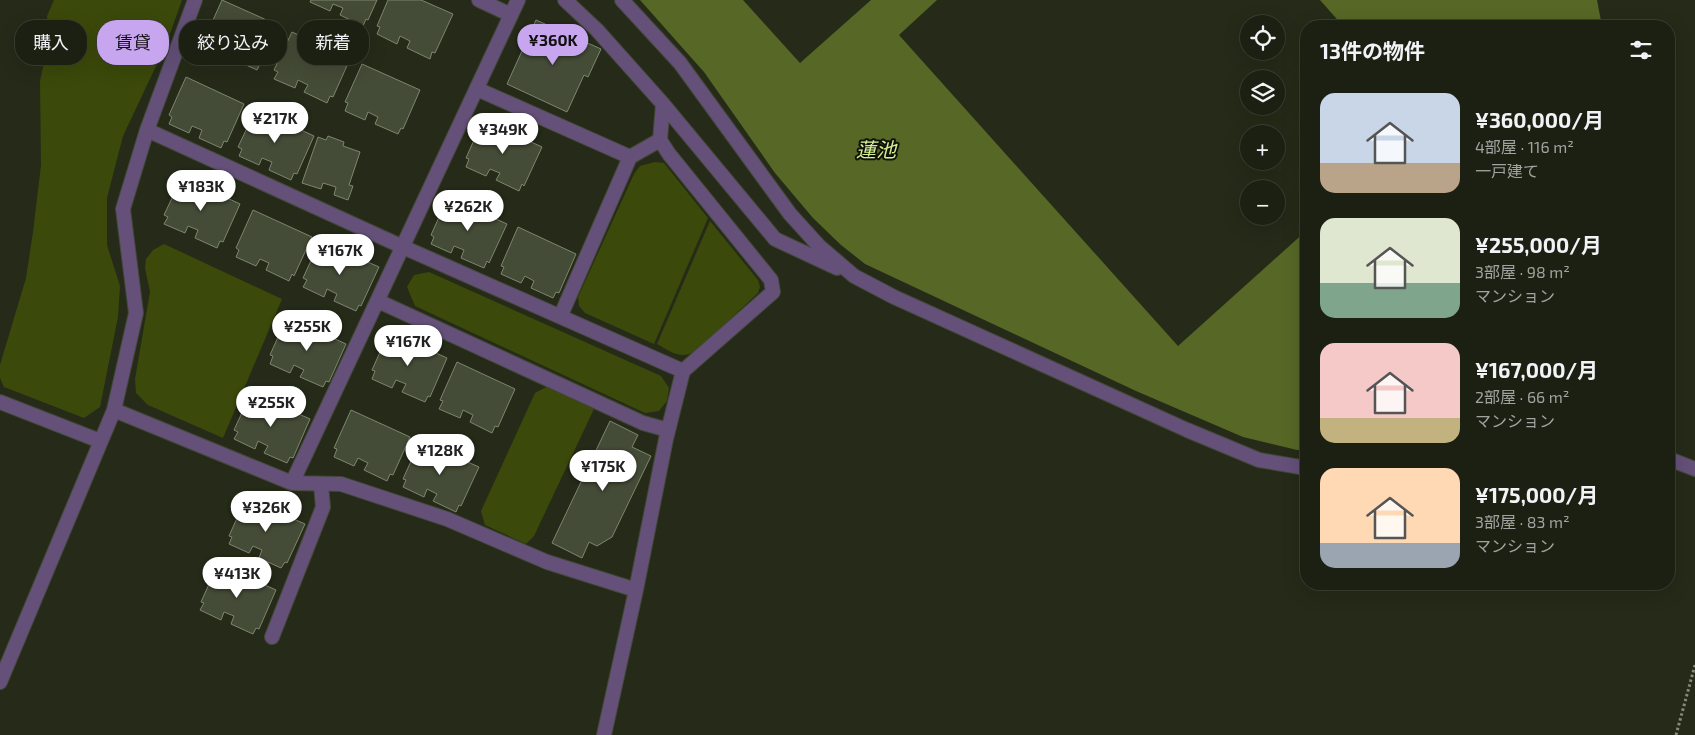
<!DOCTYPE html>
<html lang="ja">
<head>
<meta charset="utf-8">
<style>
	:root { --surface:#1c2012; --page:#25281b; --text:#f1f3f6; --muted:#a0a39f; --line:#3a3e32; --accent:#c8a6ef }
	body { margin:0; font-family:"Exo 2","Noto Sans JP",sans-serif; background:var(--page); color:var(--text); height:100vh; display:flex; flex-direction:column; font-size:19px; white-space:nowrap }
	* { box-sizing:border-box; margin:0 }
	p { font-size:16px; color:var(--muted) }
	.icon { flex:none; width:28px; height:28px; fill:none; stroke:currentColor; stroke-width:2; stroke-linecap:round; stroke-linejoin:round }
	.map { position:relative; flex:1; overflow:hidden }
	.details { position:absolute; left:1300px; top:20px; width:375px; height:570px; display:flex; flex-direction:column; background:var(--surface); border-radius:20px; box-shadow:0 5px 20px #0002,0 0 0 1px var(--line) }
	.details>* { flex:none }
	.banner { position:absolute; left:15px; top:20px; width:475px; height:45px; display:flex; gap:10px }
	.fabs { position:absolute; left:1240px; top:15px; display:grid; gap:10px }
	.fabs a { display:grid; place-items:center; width:45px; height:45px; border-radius:50%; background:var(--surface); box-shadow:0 5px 20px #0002,0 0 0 1px var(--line); font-size:25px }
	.price { position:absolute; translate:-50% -42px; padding:0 11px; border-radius:18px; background:#fff; color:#222; font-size:16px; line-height:32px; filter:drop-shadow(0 1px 2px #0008) }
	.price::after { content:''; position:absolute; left:50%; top:30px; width:15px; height:11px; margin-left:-8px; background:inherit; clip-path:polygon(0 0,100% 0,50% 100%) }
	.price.active { background:var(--accent); color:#111 }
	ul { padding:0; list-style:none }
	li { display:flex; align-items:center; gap:15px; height:125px; padding:0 20px }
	li span { display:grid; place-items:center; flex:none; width:140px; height:100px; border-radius:15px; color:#555 }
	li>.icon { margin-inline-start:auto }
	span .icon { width:60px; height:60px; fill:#fffc; stroke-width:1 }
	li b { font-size:21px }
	h2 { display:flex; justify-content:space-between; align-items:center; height:60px; padding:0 20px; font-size:21px }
	.pill { padding:0 18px; border-radius:20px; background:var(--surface); box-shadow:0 5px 20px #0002,0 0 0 1px var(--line); font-size:18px; line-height:45px }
	.pill.active { background:var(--accent); color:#111 }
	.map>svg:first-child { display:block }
	.green { fill:#3b490a }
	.water { fill:#566726 }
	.building { fill:#444b36; stroke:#7e866f }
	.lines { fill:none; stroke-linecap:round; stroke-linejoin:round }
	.service-casing { stroke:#424836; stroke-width:16 }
	.minor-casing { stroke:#424836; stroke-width:16 }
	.path { stroke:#858a7b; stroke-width:3; stroke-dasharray:2.5 2.5; stroke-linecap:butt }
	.service { stroke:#645079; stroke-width:14 }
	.minor { stroke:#645079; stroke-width:14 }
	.labels { text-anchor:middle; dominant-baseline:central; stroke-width:4; stroke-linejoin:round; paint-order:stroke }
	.water-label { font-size:20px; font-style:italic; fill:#d4f092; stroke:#10120a }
</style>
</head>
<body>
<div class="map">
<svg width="1695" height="735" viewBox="0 0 1695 735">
	<rect width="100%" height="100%" fill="#252b18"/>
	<path class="green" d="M54 0H182L166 45 123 136 107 198V245L120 286 118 317 100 407 84 418 4 387 0 378V365L26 278 33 232 41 165 40 81 49 41 47 16Z
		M655 162 664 163 708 218 654 344 585 313 579 306 578 297 634 174 640 166Z
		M710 221 758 280 760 287 758 293 696 351C681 360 671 352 657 344Z
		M164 244 282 299 223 438 148 405 136 393 135 379 150 292 145 268 146 259 153 250Z
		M429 272 661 376 669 388 667 401 659 411 645 413 415 306 407 287 414 275Z
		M548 386 594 409 534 536 526 544 485 525 481 511 535 393Z"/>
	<path class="water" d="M640 0H743L800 63 871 0H937L899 35 1178 346 1306 231V449L1297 450 1243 437 1136 391 865 264 841 245 813 218 775 173 704 72Z
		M1320 0H1597L1602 26H1343Z"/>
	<path class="building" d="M222 0 280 26 263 64H260L257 70 235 60 238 52 228 48 225 55 205 47 208 39 205 38Z
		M311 0H377L368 20 366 19 363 26 340 15 343 8 333 4 330 11 310 2Z
		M388 0H421L453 14 435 53 432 52 430 59 407 48 410 41 400 36 397 44 377 34 380 27 377 26Z
		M536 20 601 49 588 77 584 75 567 112 507 84Z
		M292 32 350 59 333 97 330 96 327 103 304 92 308 85 298 80 295 88 274 79 278 72 274 70Z
		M362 64 420 90 403 129 401 128 398 134 375 124 378 117 368 112 365 120 345 111 348 103 345 102Z
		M186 77 244 104 227 142 224 141 221 148 199 138 202 130 192 126 189 133 169 124 172 117 169 115Z
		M256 109 314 136 297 174 294 173 291 180 269 170 272 162 262 158 259 165 239 156 242 149 238 147Z
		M483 120 542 147 524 186 522 184 519 191 496 180 500 173 490 169 486 176 466 167 469 159 466 158Z
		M328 136 344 142 343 146 360 152 349 185 353 186 348 200 334 195 336 187 323 183 321 189 302 183 318 137 326 140Z
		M182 177 240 204 223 242 220 241 217 248 195 238 198 230 188 226 185 233 164 224 168 217 164 215Z
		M448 197 507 224 489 263 487 261 484 268 461 258 464 250 454 246 451 253 431 244 434 237 431 235Z
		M253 210 312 237 294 276 292 274 289 281 266 270 269 263 260 259 256 266 236 257 239 250 236 248Z
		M518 227 576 254 559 293 556 292 553 298 531 288 534 281 525 276 521 283 501 274 504 267 501 266Z
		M320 241 379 267 361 306 359 305 356 311 334 301 337 294 327 289 324 297 303 287 307 280 303 278Z
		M287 317 346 344 329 382 326 381 323 387 300 377 304 370 294 365 290 373 270 364 273 356 270 355Z
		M389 332 447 358 430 397 428 396 425 402 402 392 406 384 396 380 392 388 372 379 375 371 372 370Z
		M457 362 515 389 498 427 495 426 492 433 470 422 473 415 463 410 460 418 439 409 443 401 440 400Z
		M251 393 310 419 293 458 290 457 287 463 264 453 268 446 258 441 255 449 234 439 238 432 234 430Z
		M351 410 410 437 393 475 390 474 387 481 364 470 368 463 358 458 354 466 334 457 337 449 334 448Z
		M610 421 638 435 632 447 651 456 612 537 597 546 589 542 582 558 552 543Z
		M420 441 479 467 461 506 459 505 456 512 433 501 437 494 427 489 424 497 403 487 406 480 403 479Z
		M246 498 305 524 287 563 285 562 281 568 259 558 262 550 253 546 249 553 229 544 232 537 229 536Z
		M218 564 276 590 259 629 256 628 253 634 231 624 234 616 224 612 221 620 200 610 204 603 201 602Z"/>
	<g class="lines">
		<g class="service-casing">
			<path id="service" d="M479 0 511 15
				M477 89 630 157
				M561 315 630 157 660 140
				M272 637 323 507 321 485"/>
		</g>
		<g class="minor-casing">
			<path id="minor" d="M565 0 597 30 663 104 775 239 837 268
				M622 0 680 63 790 214 819 246 854 276 894 297 1187 430 1259 460 1306 468
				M147 130 403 247 683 371
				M378 301 643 423 668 430
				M0 402 100 441
				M114 410 292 483 341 484 447 519 547 562 636 590
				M1669 459 1695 469
				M292 483 518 0
				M0 682 114 410 136 313 123 209 147 130 195 0
				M604 735 636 590 666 439 683 371 773 292 771 280 669 154 660 140 663 104"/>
		</g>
		<path class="path" d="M1676 735 1695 665"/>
		<use href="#service" class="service"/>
		<use href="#minor" class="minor"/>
	</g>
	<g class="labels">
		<g class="water-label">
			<text x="876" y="149">蓮池</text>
		</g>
	</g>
</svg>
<div class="fabs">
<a><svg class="icon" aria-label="locate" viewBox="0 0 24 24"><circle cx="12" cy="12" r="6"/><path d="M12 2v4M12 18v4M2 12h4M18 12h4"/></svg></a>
<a><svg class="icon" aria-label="layers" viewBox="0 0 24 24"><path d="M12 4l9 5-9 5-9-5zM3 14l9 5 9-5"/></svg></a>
<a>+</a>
<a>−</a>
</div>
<b class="price active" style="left:553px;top:66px">¥360K</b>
<b class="price" style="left:275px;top:144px">¥217K</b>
<b class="price" style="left:503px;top:155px">¥349K</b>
<b class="price" style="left:201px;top:212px">¥183K</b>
<b class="price" style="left:468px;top:232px">¥262K</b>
<b class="price" style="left:340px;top:276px">¥167K</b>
<b class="price" style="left:307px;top:352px">¥255K</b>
<b class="price" style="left:408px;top:367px">¥167K</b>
<b class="price" style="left:271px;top:428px">¥255K</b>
<b class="price" style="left:440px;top:476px">¥128K</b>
<b class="price" style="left:603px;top:492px">¥175K</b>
<b class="price" style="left:266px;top:533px">¥326K</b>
<b class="price" style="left:237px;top:599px">¥413K</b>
<div class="banner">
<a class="pill">購入</a>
<a class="pill active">賃貸</a>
<a class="pill">絞り込み</a>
<a class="pill">新着</a>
</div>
<section class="details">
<h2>13件の物件<svg class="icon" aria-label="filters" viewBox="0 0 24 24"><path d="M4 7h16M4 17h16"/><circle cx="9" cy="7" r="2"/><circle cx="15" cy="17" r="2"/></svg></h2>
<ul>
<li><span style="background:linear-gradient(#c9d6e8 70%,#b9a48a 0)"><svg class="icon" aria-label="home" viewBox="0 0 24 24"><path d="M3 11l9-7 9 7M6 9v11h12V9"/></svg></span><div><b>¥360,000/月</b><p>4部屋 · 116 m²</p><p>一戸建て</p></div></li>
<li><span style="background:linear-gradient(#dfe7d0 65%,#7fa58c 0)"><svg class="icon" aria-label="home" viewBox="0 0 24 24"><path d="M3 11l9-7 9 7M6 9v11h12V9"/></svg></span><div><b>¥255,000/月</b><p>3部屋 · 98 m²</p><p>マンション</p></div></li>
<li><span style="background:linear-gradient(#f6c9c9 75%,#c2b280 0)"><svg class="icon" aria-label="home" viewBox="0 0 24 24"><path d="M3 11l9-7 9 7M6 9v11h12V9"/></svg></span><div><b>¥167,000/月</b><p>2部屋 · 66 m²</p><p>マンション</p></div></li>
<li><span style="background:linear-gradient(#ffd9b3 75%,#9aa5b1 0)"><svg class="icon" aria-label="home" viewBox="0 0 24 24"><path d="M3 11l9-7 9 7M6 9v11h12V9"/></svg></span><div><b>¥175,000/月</b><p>3部屋 · 83 m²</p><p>マンション</p></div></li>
</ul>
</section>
</div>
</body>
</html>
